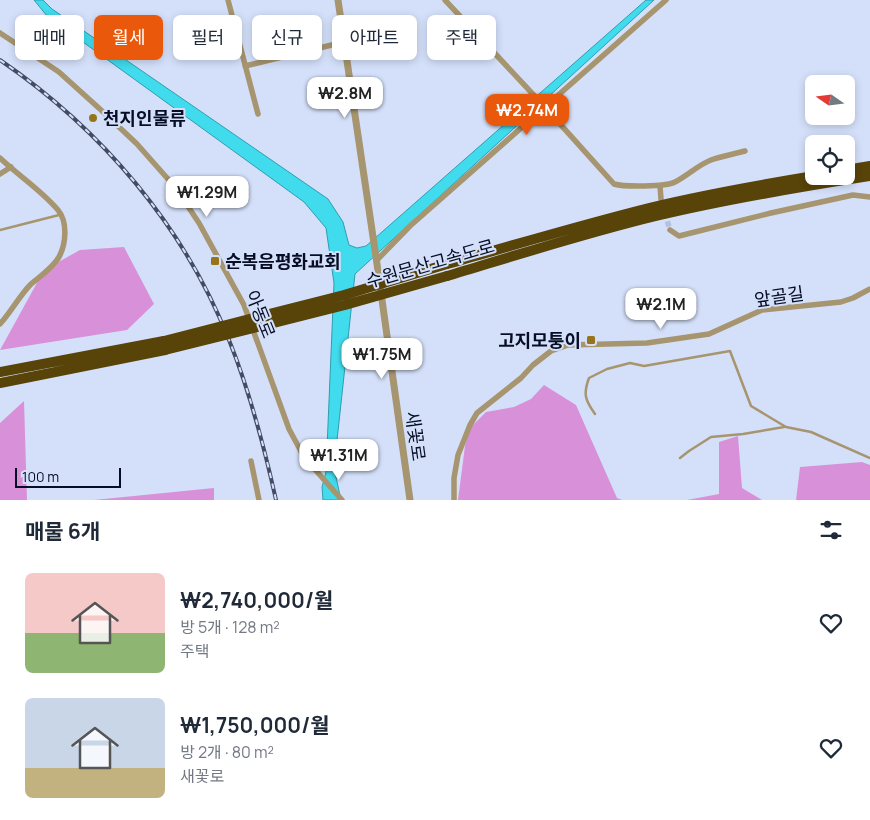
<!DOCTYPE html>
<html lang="ko">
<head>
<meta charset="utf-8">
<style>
	:root { --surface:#fff; --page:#f6f6f7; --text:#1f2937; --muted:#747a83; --accent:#ea580c }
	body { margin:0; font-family:Manrope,"Noto Sans KR",sans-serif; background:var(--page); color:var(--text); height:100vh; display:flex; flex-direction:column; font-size:19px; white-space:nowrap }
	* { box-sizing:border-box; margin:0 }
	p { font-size:16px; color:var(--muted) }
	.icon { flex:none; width:28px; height:28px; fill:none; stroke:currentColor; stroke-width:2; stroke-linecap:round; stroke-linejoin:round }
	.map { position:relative; height:500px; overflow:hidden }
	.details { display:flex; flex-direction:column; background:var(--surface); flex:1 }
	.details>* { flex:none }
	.top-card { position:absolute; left:15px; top:15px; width:500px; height:45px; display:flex; gap:10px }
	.needle { width:32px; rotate:284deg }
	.fabs { position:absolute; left:805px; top:75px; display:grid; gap:10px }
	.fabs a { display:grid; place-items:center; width:50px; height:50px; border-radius:8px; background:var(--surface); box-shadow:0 2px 8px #0003; font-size:25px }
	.scale { position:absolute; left:15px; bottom:12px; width:106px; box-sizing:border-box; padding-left:5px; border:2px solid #060d24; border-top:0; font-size:14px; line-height:18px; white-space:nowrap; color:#060d24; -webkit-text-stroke:4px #d4e0fa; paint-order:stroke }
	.price { position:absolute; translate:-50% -42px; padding:0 11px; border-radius:10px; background:#fff; color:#222; font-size:16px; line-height:32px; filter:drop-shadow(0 1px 2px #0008) }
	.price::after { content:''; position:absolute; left:50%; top:30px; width:15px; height:11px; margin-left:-8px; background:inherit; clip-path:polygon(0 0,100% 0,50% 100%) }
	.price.active { background:var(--accent); color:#fff }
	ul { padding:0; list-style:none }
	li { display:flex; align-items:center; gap:15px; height:125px; padding:0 25px }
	li span { display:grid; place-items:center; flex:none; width:140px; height:100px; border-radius:8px; color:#555 }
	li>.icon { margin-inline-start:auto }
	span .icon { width:60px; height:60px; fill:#fffc; stroke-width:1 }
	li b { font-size:21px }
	h2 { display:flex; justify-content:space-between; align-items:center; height:60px; padding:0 25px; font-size:21px }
	.tag { padding:0 18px; border-radius:8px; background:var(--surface); box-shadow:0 2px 8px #0003; font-size:18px; line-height:45px }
	.tag.active { background:var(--accent); color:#fff }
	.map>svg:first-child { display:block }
	.forest { fill:#d891d9 }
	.water { fill:#40dbed; stroke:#2f9db1 }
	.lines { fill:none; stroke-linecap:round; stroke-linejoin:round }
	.minor-tunnel { stroke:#b5c0da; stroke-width:5.5; stroke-dasharray:5.5 3; stroke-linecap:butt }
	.service { stroke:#a6956e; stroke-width:2.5 }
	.minor { stroke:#a6956e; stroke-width:5.5 }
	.tertiary { stroke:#a6956e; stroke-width:7 }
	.motorway { stroke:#584309; stroke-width:10 }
	.rail-casing { stroke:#444c64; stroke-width:4 }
	.rail { stroke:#d4e0fa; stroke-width:2; stroke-dasharray:5.5; stroke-linecap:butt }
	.motorway-bridge { stroke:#584309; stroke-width:10 }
	.poi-dot { fill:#95741c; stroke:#d4e0fa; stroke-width:2 }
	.labels { text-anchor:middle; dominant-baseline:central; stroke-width:4; stroke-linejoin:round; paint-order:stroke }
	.poi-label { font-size:18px; font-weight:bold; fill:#060d24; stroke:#d4e0fa; text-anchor:start }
	.street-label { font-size:18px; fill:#060d24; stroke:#d4e0fa }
</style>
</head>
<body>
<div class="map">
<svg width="870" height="500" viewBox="0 0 870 500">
	<rect width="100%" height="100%" fill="#d4e0fa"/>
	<path class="forest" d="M124 247 154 304 127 330 0 350 44 270 80 250Z
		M544 385 576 405 617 498 622 500H458L465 446 470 428 486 412 514 407 531 399Z
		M24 401 27 500H0V423Z
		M738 436 742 488 762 500H687L719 494V442Z
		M862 462 870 465V500H796L800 467Z
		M214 488V500H94Z"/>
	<path class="water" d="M34 0H43L52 9 328 199 343 222 349 245 357 248 366 246 646 0H654L355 274 334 468 341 500H323L322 487 326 472 334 283 326 228 304 202 47 16Z"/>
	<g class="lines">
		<path class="minor-tunnel" d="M665 213 670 230"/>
		<path class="service" d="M0 230 59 215
			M595 414C585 400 583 394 589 378L607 369 630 363 644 366 730 351 751 406 786 427 811 432 870 458
			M680 458 689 451 711 437 743 434 784 427"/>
		<path class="minor" d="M228 0 258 114
			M445 0 543 105 614 184C624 187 665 187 675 182 687 176 698 165 711 160 722 156 734 154 745 151
			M0 33 59 72 101 110 137 144 175 187 199 223 244 305 289 429 304 457 342 500
			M245 66 344 42
			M0 158C19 176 41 190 58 210 68 222 66 244 59 257 52 269 40 276 31 284 20 295 11 312 0 324
			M0 174 11 167
			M660 186 661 199
			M670 230 679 236 771 213 853 195 870 197
			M377 260 410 226 666 0
			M251 461 259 500
			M454 500V478L458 455 470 425 477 413 521 378 533 365 551 351 568 345 647 343 709 334 762 310 841 302 853 298 870 289"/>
		<path class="tertiary" d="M338 0 376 257 410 500"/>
		<path class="motorway" d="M846 170 870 166
			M447 264C514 245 581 225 649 208 703 195 759 185 814 176
			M447 276C517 255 586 233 656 216 727 199 799 187 870 176
			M0 372 164 341
			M0 383 165 350"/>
		<g class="rail-casing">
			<path id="rail" d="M0 60C101 129 184 226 229 340 250 392 264 446 276 500"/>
		</g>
		<use href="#rail" class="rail"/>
		<path class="motorway-bridge" d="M164 341 344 295 447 264
			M165 350 345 305 447 276"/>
	</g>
	<g class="poi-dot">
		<circle cx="93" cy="118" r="5"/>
		<rect x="210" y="256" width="10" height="10" rx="2.5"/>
		<rect x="586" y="335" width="10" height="10" rx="2.5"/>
	</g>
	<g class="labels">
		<g class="poi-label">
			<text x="103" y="118">천지인물류</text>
			<text x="225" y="261">순복음평화교회</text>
			<text x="581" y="340" text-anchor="end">고지모퉁이</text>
		</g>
		<g class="street-label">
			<text transform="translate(430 263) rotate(-16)">수원문산고속도로</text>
			<text transform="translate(779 296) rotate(-8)">앞골길</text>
			<text transform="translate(261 314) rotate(68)">아동로</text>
			<text transform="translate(416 436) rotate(82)">새꽃로</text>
		</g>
	</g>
</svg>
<div class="fabs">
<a><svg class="needle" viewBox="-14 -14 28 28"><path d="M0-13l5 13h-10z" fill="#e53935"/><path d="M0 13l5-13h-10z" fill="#747a83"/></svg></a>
<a><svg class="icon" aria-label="locate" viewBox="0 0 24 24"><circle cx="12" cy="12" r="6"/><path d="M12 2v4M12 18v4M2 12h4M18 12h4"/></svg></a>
</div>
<div class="scale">100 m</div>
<b class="price" style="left:345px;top:119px">₩2.8M</b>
<b class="price active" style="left:527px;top:136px">₩2.74M</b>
<b class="price" style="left:207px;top:218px">₩1.29M</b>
<b class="price" style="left:661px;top:330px">₩2.1M</b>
<b class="price" style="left:382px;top:380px">₩1.75M</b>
<b class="price" style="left:339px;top:481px">₩1.31M</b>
<div class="top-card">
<a class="tag">매매</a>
<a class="tag active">월세</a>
<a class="tag">필터</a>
<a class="tag">신규</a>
<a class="tag">아파트</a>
<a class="tag">주택</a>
</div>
</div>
<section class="details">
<h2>매물 6개<svg class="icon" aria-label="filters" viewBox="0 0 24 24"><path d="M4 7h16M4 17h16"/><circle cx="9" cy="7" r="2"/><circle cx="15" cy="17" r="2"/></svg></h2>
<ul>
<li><span style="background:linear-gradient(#f6c9c9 60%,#8fb573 0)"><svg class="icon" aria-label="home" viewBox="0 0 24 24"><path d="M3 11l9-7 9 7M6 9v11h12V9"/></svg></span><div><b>₩2,740,000/월</b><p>방 5개 · 128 m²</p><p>주택</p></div><svg class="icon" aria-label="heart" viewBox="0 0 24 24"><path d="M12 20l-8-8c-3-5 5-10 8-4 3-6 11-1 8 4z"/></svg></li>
<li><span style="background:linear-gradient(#c9d6e8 70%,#c2b280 0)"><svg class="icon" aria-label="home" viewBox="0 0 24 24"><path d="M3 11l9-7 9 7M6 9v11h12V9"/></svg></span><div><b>₩1,750,000/월</b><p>방 2개 · 80 m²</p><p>새꽃로</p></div><svg class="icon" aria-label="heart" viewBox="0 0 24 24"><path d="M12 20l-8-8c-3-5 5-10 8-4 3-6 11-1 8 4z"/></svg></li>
</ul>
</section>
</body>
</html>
